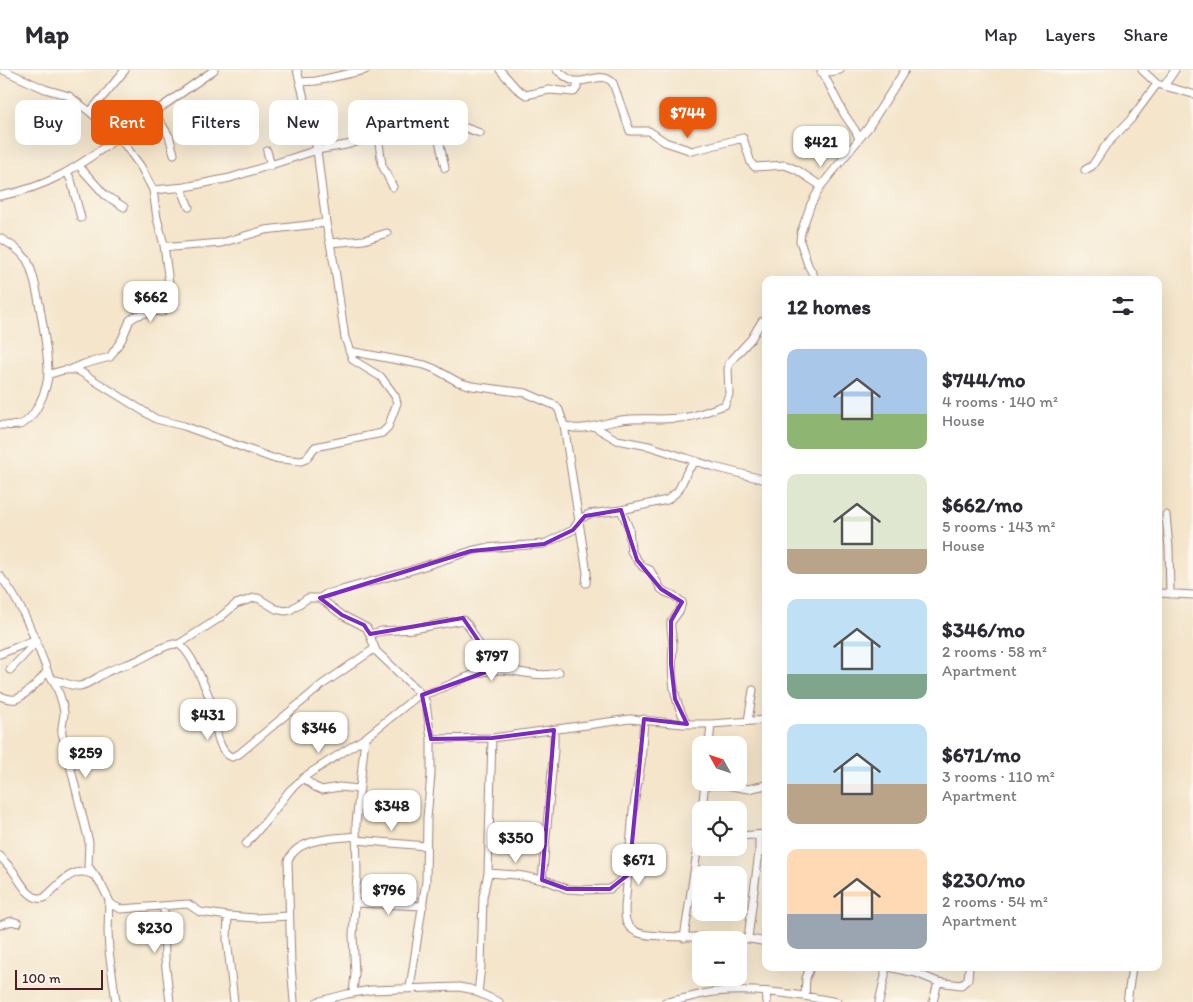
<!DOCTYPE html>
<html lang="en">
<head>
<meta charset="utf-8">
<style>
	:root { --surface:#fff; --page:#f2f2f3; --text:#2b2b33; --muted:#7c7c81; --line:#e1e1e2; --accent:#ea580c }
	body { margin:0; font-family:Itim,sans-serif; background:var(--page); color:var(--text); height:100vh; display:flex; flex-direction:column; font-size:19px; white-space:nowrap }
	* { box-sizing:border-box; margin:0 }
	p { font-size:16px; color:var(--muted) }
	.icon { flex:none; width:28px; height:28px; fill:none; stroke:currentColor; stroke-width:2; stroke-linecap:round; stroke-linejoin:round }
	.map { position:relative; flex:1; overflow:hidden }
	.sheet { position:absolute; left:762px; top:206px; width:400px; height:695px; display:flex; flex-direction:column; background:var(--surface); border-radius:10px; box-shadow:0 5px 20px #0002 }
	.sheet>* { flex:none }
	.guide { position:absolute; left:15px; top:30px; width:475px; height:45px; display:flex; gap:10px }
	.needle { width:32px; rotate:310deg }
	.fabs { position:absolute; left:692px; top:666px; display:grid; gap:10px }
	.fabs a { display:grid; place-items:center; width:55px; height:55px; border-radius:10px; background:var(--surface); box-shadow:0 5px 20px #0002; font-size:25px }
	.scale { position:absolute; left:15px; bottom:12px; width:88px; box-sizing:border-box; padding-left:5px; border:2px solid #4a1f2b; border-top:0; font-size:14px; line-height:18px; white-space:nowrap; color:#4a1f2b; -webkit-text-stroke:4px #fbf7ec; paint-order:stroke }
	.price { position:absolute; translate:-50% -42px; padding:0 11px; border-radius:10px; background:#fff; color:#222; font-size:16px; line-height:32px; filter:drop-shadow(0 1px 2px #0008) }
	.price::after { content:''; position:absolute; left:50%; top:30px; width:15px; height:11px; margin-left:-8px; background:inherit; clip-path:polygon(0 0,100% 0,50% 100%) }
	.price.selected { background:var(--accent); color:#fff }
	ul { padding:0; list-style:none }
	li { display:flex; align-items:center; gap:15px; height:125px; padding:0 25px }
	li span { display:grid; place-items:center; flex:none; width:140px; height:100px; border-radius:10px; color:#555 }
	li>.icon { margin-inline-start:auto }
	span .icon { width:60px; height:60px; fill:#fffc; stroke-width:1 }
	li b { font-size:21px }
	h2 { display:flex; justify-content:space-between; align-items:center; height:60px; padding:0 25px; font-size:21px }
	.tag { padding:0 18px; border-radius:10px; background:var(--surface); box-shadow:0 5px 20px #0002; font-size:18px; line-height:45px }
	.tag.selected { background:var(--accent); color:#fff }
	header { display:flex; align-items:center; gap:30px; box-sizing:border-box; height:70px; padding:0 25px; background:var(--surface); border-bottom:1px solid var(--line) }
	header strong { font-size:24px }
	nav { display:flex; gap:28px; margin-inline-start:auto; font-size:18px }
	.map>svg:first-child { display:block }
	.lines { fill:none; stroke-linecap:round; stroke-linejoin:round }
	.minor-casing { stroke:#9f827b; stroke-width:9 }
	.minor { stroke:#fff; stroke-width:7 }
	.marked { fill:none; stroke:#7b2cbf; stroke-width:4; stroke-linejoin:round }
</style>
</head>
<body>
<header>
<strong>Map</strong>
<nav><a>Map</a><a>Layers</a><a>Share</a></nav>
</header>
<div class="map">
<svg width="1193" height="932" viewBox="0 0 1193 932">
	<rect width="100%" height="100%" fill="#fbf7ec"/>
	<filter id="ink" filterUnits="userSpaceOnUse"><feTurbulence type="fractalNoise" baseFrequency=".02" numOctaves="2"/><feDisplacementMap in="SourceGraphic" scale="10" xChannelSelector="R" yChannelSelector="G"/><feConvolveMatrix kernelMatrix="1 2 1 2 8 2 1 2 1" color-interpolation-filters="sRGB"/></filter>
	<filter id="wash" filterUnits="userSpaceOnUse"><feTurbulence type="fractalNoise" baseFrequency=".0096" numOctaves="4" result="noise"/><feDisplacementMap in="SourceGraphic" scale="20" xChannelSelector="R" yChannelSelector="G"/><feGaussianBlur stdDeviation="1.12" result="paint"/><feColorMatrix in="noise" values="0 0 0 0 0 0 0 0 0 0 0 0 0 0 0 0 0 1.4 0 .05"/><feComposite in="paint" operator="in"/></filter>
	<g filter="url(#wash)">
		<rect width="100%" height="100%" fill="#f4e5cb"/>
	</g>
	<g filter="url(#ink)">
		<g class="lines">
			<g class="minor-casing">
				<path id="minor" d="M3 0 45 19 69 26 90 42 125 75 141 97 153 120 157 148 164 175 173 177 221 173 265 160 326 153
					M500 0 516 18 526 25 549 20 574 22 577 18V11
					M557 0C562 4 567 9 574 11 588 13 603 1 613 13L630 61H649L665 72 692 81 743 68 751 93 755 97 785 95 797 100 821 116
					M1142 0 1157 14 1193 24
					M821 2 823 3 840 0
					M823 3 844 44 855 60 859 68
					M300 12 316 11 365 0
					M1164 16 1175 0
					M90 42 125 0
					M154 42 169 66 174 84
					M435 51 445 98
					M378 66 382 95 393 117
					M267 81 271 96
					M79 96 105 125 124 137
					M1085 100 1092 96 1106 75 1131 49 1157 14
					M67 102 71 110 81 148
					M181 118 189 137
					M153 120 185 117 230 108 317 80 346 75 429 52H445L458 55 480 63
					M0 126C55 116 85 91 129 60 157 40 186 20 214 0
					M0 168C10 174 20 180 27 190 37 208 48 281 48 303 48 318 35 351 19 355 14 356 6 355 0 355
					M330 173 364 170 387 163
					M816 210 808 195 800 171 801 162 811 134 821 116 868 58 905 0
					M349 281 425 295 435 299 458 312 472 316 526 323 556 336 559 340 564 355C579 364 605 352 621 350 643 347 666 351 688 347 700 345 712 339 725 335L729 324 728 299 729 293 751 269 762 251 766 250
					M72 299 84 294 110 287 122 269 130 250 136 246 154 241 162 242 164 241 170 221 164 175
					M48 305C59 301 68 298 79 301L156 349 184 356 272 388 301 391 306 389 315 377 382 363 388 357 397 333 395 326 381 307 353 290 345 268 335 199 326 153 317 80 297 0
					M564 355 587 503 586 513
					M595 357 617 370 649 376 714 397 766 410
					M621 440 629 458 631 481 637 490 643 497 650 500 661 519 665 522 673 525 682 532 680 540 671 552C670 560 673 567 673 575 671 605 672 628 687 654
					M1166 445 1169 478 1170 524
					M0 506C24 536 35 570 49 605 56 611 63 633 64 643 64 650 61 655 62 663L89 772 88 796 101 814 109 830 108 861 109 881 116 932
					M1159 523 1193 525
					M320 528 326 524 338 521 409 501 471 481 484 478 544 474 573 460 580 449 589 444 621 440 667 430 678 421 688 400 696 391
					M370 564 382 561 413 559 463 550 468 555 480 576 498 600
					M179 574 218 549 236 534 254 528H258L276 539 285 541 290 540 308 528H320L342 545 367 558 376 581 423 626 426 633 431 669V705L427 748 426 811 410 918
					M0 584 36 569
					M10 600 37 571
					M55 610C63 611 71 617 80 616 90 614 98 606 107 602 116 597 126 595 136 591 148 586 161 576 174 574 177 574 179 574 181 576 193 585 204 615 210 629 216 644 214 681 232 687L239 684 323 614 374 579
					M422 625C448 618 472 600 500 600 517 600 544 609 559 602
					M0 626C5 628 11 630 16 629 25 626 43 608 47 601
					M644 649 641 693 633 741 625 838C625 848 625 856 635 861 642 866 653 865 661 866 696 869 732 864 766 872
					M748 651 753 620
					M431 669 492 668 630 649 683 654H711L766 650
					M709 675 711 654
					M303 708 315 717 322 720 339 717 359 719
					M706 712 711 715H726L748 719 766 715
					M702 740 705 712
					M739 766 766 764
					M356 770 426 776
					M246 774 266 751 290 720 307 705 365 668 420 624
					M0 786C4 791 9 796 13 801 20 811 30 832 44 828 59 816 72 794 93 805
					M488 803 517 805 548 811 567 819 583 820 610 819 629 804
					M542 810 554 680V660
					M109 831 112 835 121 839 188 834 200 842 228 846 255 848 289 846
					M357 833 423 836
					M164 836 165 890 170 932
					M228 846 227 869 234 932
					M0 855 12 851 18 853
					M684 868 697 782 701 744
					M748 868 759 782V765
					M893 898 916 903 938 912
					M766 922 767 932
					M353 923 355 904 353 865 357 805 356 754 365 668
					M478 923 481 896 483 827 488 803 492 668
					M805 926 806 908 810 898
					M294 932 291 894 288 791C297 767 334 769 356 766
					M317 932 347 924 371 920 459 917 470 919 499 932
					M665 932C682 930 698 924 714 922 756 918 796 924 837 932
					M879 932 885 906V898
					M933 932 938 912 961 915 968 909 969 898
					M1127 932 1132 898"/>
			</g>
			<use href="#minor" class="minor"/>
		</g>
	</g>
	<path class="marked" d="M621 440 637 490 661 519 682 532 671 551V594L675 629 687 654 644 649 629 804 610 819H567L542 810 554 660 492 668 431 669 422 625 497 598 463 548 370 564 364 555 342 545 320 528 471 481 544 474 573 460 585 446Z"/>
</svg>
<div class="fabs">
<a><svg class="needle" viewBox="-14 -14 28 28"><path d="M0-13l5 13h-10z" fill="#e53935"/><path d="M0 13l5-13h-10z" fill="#7c7c81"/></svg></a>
<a><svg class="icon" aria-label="locate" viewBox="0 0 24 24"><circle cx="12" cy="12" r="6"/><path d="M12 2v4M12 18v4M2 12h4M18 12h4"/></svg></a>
<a>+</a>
<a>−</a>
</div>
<div class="scale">100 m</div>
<b class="price selected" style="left:688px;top:69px">$744</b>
<b class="price" style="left:821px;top:98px">$421</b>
<b class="price" style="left:151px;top:253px">$662</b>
<b class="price" style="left:492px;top:612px">$797</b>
<b class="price" style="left:208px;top:671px">$431</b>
<b class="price" style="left:319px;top:684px">$346</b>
<b class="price" style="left:86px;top:709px">$259</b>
<b class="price" style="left:392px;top:762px">$348</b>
<b class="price" style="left:516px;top:794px">$350</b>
<b class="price" style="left:639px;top:816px">$671</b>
<b class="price" style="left:389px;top:846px">$796</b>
<b class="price" style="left:155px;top:884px">$230</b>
<div class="guide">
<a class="tag">Buy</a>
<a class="tag selected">Rent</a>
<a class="tag">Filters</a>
<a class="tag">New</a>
<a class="tag">Apartment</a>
</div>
<section class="sheet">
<h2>12 homes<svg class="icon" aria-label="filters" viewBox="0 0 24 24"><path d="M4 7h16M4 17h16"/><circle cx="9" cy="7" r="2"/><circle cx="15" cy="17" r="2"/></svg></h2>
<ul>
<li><span style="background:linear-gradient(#a9c7e8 65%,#8fb573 0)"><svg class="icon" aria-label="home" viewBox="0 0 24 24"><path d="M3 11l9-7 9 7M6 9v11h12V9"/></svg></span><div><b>$744/mo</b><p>4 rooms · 140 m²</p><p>House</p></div></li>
<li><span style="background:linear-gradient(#dfe7d0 75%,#b9a48a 0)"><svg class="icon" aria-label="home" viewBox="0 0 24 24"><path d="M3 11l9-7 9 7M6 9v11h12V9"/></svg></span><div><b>$662/mo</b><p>5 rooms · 143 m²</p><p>House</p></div></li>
<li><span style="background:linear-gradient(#bfe0f5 75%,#7fa58c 0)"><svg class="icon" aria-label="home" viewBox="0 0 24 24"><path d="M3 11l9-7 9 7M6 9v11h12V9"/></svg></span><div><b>$346/mo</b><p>2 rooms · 58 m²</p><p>Apartment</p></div></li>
<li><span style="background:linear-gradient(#bfe0f5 60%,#b9a48a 0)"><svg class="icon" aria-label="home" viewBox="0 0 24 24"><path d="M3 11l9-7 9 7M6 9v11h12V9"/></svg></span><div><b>$671/mo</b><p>3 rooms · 110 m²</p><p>Apartment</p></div></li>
<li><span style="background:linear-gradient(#ffd9b3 65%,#9aa5b1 0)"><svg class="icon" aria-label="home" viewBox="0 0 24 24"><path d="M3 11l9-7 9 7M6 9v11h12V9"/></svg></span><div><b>$230/mo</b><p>2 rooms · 54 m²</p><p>Apartment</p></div></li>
</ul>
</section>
</div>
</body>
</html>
